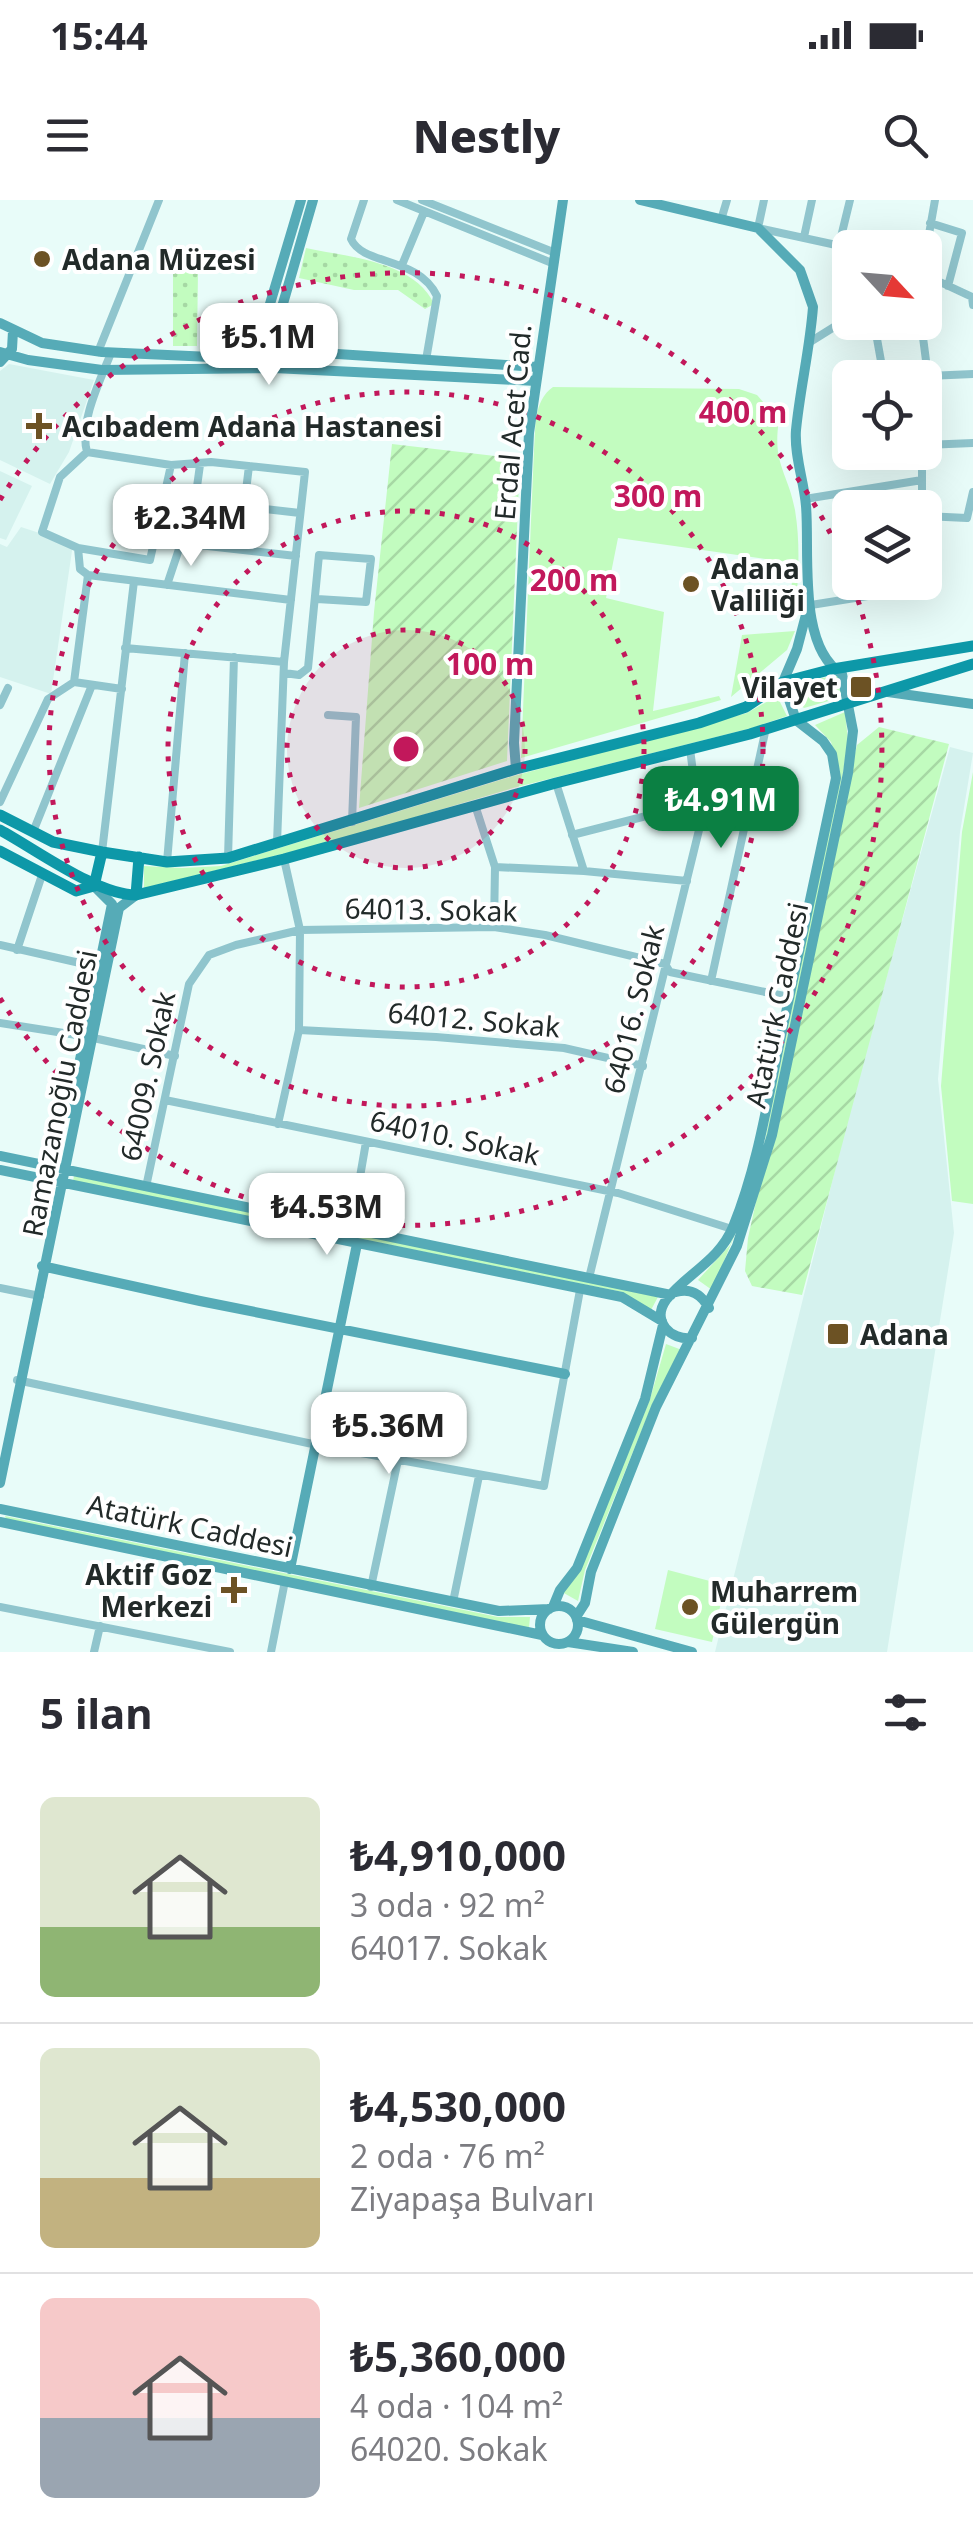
<!DOCTYPE html>
<html lang="tr">
<head>
<meta charset="utf-8">
<style>
	:root { --surface:#fff; --page:#f7f7f7; --text:#2b2b33; --muted:#7c7c81; --line:#e1e1e2; --accent:#0b8043 }
	body { margin:0; font-family:"Noto Sans",sans-serif; background:var(--page); color:var(--text); height:100vh; display:flex; flex-direction:column; font-size:38px; white-space:nowrap }
	* { box-sizing:border-box; margin:0 }
	p { font-size:32px; color:var(--muted) }
	.icon { flex:none; width:55px; height:55px; fill:none; stroke:currentColor; stroke-width:2; stroke-linecap:round; stroke-linejoin:round }
	.map { position:relative; height:1452px; overflow:hidden }
	.details { display:flex; flex-direction:column; background:var(--surface); flex:1 }
	.details>* { flex:none }
	.needle { width:65px; rotate:116deg }
	.fabs { position:absolute; left:832px; top:30px; display:grid; gap:20px }
	.fabs a { display:grid; place-items:center; width:110px; height:110px; border-radius:15px; background:var(--surface); box-shadow:0 10px 40px #0002; font-size:50px }
	.price { position:absolute; translate:-50% -85px; padding:0 22px; border-radius:20px; background:#fff; color:#222; font-size:32px; line-height:65px; filter:drop-shadow(0 2px 5px #0008) }
	.price::after { content:''; position:absolute; left:50%; top:60px; width:30px; height:22px; margin-left:-15px; background:inherit; clip-path:polygon(0 0,100% 0,50% 100%) }
	.price.current { background:var(--accent); color:#fff }
	ul { padding:0; list-style:none }
	li { display:flex; align-items:center; gap:30px; height:250px; padding:0 40px }
	li+li { border-top:2px solid var(--line) }
	li span { display:grid; place-items:center; flex:none; width:280px; height:200px; border-radius:15px; color:#555 }
	li>.icon { margin-inline-start:auto }
	span .icon { width:120px; height:120px; fill:#fffc; stroke-width:1 }
	li b { font-size:42px }
	h2 { display:flex; justify-content:space-between; align-items:center; height:120px; padding:0 40px; font-size:42px }
	.status { display:flex; justify-content:space-between; align-items:center; height:70px; padding:0 50px; background:var(--surface); direction:ltr }
	.status svg { height:28px; fill:currentColor }
	header { display:flex; justify-content:space-between; align-items:center; height:130px; padding:0 40px; background:var(--surface); font-size:45px; font-weight:800 }
	.map>svg:first-child { display:block }
	.built { fill:#d5f2ee }
	.grass { fill:#c2fcbf }
	.park { fill:url(#park-dots) }
	.garden { fill:url(#garden-furrows) }
	.lines { fill:none; stroke-linecap:round; stroke-linejoin:round }
	.street { stroke:#90c5cd; stroke-width:8 }
	.secondary { stroke:#56abb7; stroke-width:10 }
	.primary { stroke:#0d98a8; stroke-width:11 }
	.ring { fill:none; stroke:#c2185b; stroke-width:5; stroke-dasharray:5 10 }
	.poi-dot { fill:#6c5224; stroke:#fff; stroke-width:4 }
	.labels { text-anchor:middle; dominant-baseline:central; stroke-width:8; stroke-linejoin:round; paint-order:stroke }
	.poi-label { font-size:28px; font-weight:bold; fill:#222a29; stroke:#fff; text-anchor:start }
	.street-label { font-size:28px; fill:#222a29; stroke:#fff }
	.centre { fill:#c2185b; stroke:#fff; stroke-width:5 }
	.ring-label { font-size:30px; text-anchor:middle; font-weight:bold; fill:#c2185b; stroke:#fff; stroke-width:8; stroke-linejoin:round; paint-order:stroke }
</style>
</head>
<body>
<div class="status"><b>15:44</b><svg viewBox="0 0 49 12"><path d="M0 12V9h3v3zM5 12V6h3v6zM10 12V3h3v9zM15 12V0h3v12zM26 1h20v11H26zM47 4h2v5h-2z"/></svg></div>
<header><svg class="icon" aria-label="menu" viewBox="0 0 24 24"><path d="M4 6h16M4 12h16M4 18h16"/></svg>Nestly<svg class="icon" aria-label="search" viewBox="0 0 24 24"><circle cx="10" cy="10" r="6"/><path d="M15 15l6 6"/></svg></header>
<div class="map">
<svg width="973" height="1452" viewBox="0 0 973 1452">
	<defs>
		<pattern id="park-dots" width="8" height="8" patternUnits="userSpaceOnUse" patternTransform="scale(2.5)"><rect width="8" height="8" fill="#c2fcbf"/><path d="M2 2h.1M6 6h.1" fill="none" stroke="#a6d8a4" stroke-width="1.8" stroke-linecap="round"/></pattern>
		<pattern id="garden-furrows" width="10" height="10" patternUnits="userSpaceOnUse" patternTransform="scale(2.5)"><rect width="10" height="10" fill="#c2fcbf"/><path d="M-1 1l2-2M0 10L10 0M9 11l2-2" fill="none" stroke="#a6d8a4"/></pattern>
	</defs>
	<rect width="100%" height="100%" fill="#e8fcf9"/>
	<path class="built" d="M9 164 94 180 69 252 50 284 0 260V171Z
		M0 271 32 286 6 340 0 338Z
		M21 327 73 344 51 494 0 477V344L7 347Z
		M950 547 973 553 960 632 938 879 954 1033 887 1452H715L851 906Z"/>
	<path class="grass" d="M553 187 739 189 757 195 779 220C772 264 788 272 795 310 801 346 798 383 795 419L788 418 794 363 618 338 606 398 664 412 653 511 719 496 721 500 521 558 534 250C536 228 533 201 553 187Z
		M795 431 787 450 731 497 742 435Z
		M838 476 843 495 839 498 804 508 794 499 793 487 813 479Z
		M777 496 787 516 752 528 513 588 328 643 144 688V666L182 668 221 666 510 577 747 513Z
		M845 512 848 540 843 573 766 945 748 1003 712 1090 698 1080 730 1045 747 1003 764 945 840 572 831 542 815 525Z
		M973 572V1004L952 1001 941 886 962 632Z
		M74 976 659 1095 651 1110 622 1092 73 981Z
		M666 1144 682 1150 654 1200 585 1370 578 1401 562 1392 581 1369 650 1199Z
		M5 1316 498 1417H530L529 1428 6 1319Z
		M668 1370 725 1385 712 1442 655 1429Z"/>
	<path class="park" d="M306 48C347 57 415 61 434 104L425 109 398 90H354L299 78Z
		M198 70 197 146H173V71Z"/>
	<path class="garden" d="M392 244 520 259 507 561 359 608 374 412Z
		M879 527 949 544 802 1095 752 1086 745 1071 748 1038 853 561 857 545Z"/>
	<g class="lines">
		<path class="street" d="M364 0 351 39C363 66 418 56 437 96L426 160
			M397 0 552 63
			M422 0 553 52
			M764 0 758 28 850 48
			M721 20 727 0
			M930 23 962 33 948 86
			M804 37 812 0
			M839 45 850 0
			M925 57 935 0
			M402 65 424 12
			M925 75 972 97 973 105
			M874 122 884 178
			M921 122 928 176 925 209
			M810 142 850 117
			M98 152 159 0
			M111 153C100 181 79 222 87 252L60 277 42 332 78 348 150 360 171 265
			M928 176 973 174
			M925 245 973 243
			M87 252 171 265 211 262 305 272 284 462 277 643
			M922 252V308
			M805 299 922 280
			M195 301 300 313
			M244 307 249 266
			M925 316 967 318 973 292
			M181 343 296 356
			M78 348 80 369 88 375 291 400
			M167 385 195 301 200 265
			M811 405 905 390 916 382
			M125 448 284 462
			M284 473 299 475 308 468 319 355 371 359 366 402 317 399
			M74 482 88 375
			M0 505 8 488
			M328 515 356 517 352 622
			M556 583 584 671
			M0 602 48 499 74 482 122 489
			M475 605 495 667 494 727
			M33 632 92 485
			M572 635 697 603
			M102 652 134 381
			M228 658 234 457
			M167 662 185 453
			M495 667 584 671 687 681
			M0 745 102 768
			M17 750 42 675
			M711 781 766 528
			M0 823 89 837 175 856
			M299 830 436 837 564 848 643 866
			M165 900 618 993 732 1029
			M278 924 299 830 300 730 284 659
			M146 987 189 784 209 755 236 745 300 730 494 727 545 735 665 764 670 772 789 797
			M351 1029 366 942
			M589 1078 700 626 690 549
			M0 1088 40 1096
			M17 1180 317 1245 544 1286 580 1090
			M371 1387 398 1260
			M453 1402 479 1276
			M0 1407 230 1452
			M94 1452 100 1426
			M271 1452 285 1381"/>
		<path class="secondary" d="M0 123 42 143 102 152 211 157 231 155 264 144H280L322 153 537 167
			M0 152 28 160 102 170 274 168 536 181
			M0 162 12 149 13 131
			M274 168 261 154V134L301 0
			M279 168C299 149 281 131 282 107L313 0
			M888 492 973 504
			M516 569 514 543 529 233 563 0
			M69 913 112 704 94 686
			M0 956 671 1095
			M0 970 622 1097 662 1121
			M42 1066 200 1101 565 1174
			M676 1092C691 1088 701 1094 709 1108
			M692 1138C671 1141 651 1121 666 1100 686 1074 719 1061 733 1027 757 968 767 904 780 841 798 754 817 666 836 578L832 554 823 541 796 520 783 482 797 449 808 407
			M0 1283 119 708 136 695
			M0 1309 499 1411 549 1409
			M0 1322 542 1435
			M290 1369 357 1044
			M540 1425a19 19 0 1 1 38 0a19 19 0 1 1-38 0Z
			M553 1407 560 1390 577 1368 645 1199 663 1125
			M576 1417 585 1403 591 1372 656 1207 737 1046 772 935 848 573 853 531 842 474C797 447 810 352 806 306 804 281 794 255 796 230 800 189 810 148 813 107L800 70 758 28 640 0
			M577 1420 692 1452
			M568 1442 633 1452"/>
		<path class="primary" d="M0 615 53 642 102 652 167 662 228 658 516 569 699 523 746 507 783 482 833 469 973 446
			M0 630C37 650 97 695 136 695L284 659 556 583 750 534 973 464
			M0 651 76 691 94 686
			M94 686 102 652
			M136 695 139 657"/>
	</g>
	<circle cx="406" cy="549" r="119" fill="#c2185b" fill-opacity=".12"/>
	<g class="ring">
		<circle cx="406" cy="549" r="119"/>
		<circle cx="406" cy="549" r="238"/>
		<circle cx="406" cy="549" r="357"/>
		<path d="M0 300A476 476 0 0 1 849 375M853 386A476 476 0 0 1 0 798"/>
	</g>
	<g class="poi-dot">
		<circle cx="42" cy="59" r="10"/>
		<path d="M34 211h10v10h10v10h-10v10h-10v-10h-10v-10h10z"/>
		<circle cx="691" cy="384" r="10"/>
		<rect x="849" y="475" width="24" height="24" rx="5"/>
		<rect x="826" y="1122" width="24" height="24" rx="5"/>
		<path d="M229 1375h10v10h10v10h-10v10h-10v-10h-10v-10h10z"/>
		<circle cx="690" cy="1407" r="10"/>
	</g>
	<g class="labels">
		<g class="poi-label">
			<text x="62" y="59">Adana Müzesi</text>
			<text x="62" y="226">Acıbadem Adana Hastanesi</text>
			<text x="711" y="368">Adana<tspan x="711" dy="32">Valiliği</tspan></text>
			<text x="838" y="487" text-anchor="end">Vilayet</text>
			<text x="860" y="1134">Adana</text>
			<text x="212" y="1374" text-anchor="end">Aktif Goz<tspan x="212" dy="32">Merkezi</tspan></text>
			<text x="710" y="1391">Muharrem<tspan x="710" dy="32">Gülergün</tspan></text>
		</g>
		<g class="street-label">
			<text transform="translate(512 222) rotate(-85)">Erdal Acet Cad.</text>
			<text transform="translate(431 709) rotate(1)">64013. Sokak</text>
			<text transform="translate(776 805) rotate(-78)">Atatürk Caddesi</text>
			<text transform="translate(633 809) rotate(-76)">64016. Sokak</text>
			<text transform="translate(474 819) rotate(5)">64012. Sokak</text>
			<text transform="translate(147 876) rotate(-78)">64009. Sokak</text>
			<text transform="translate(59 893) rotate(-79)">Ramazanoğlu Caddesi</text>
			<text transform="translate(455 937) rotate(12)">64010. Sokak</text>
			<text transform="translate(190 1325) rotate(12)">Atatürk Caddesi</text>
		</g>
	</g>
	<circle cx="406" cy="549" r="15" class="centre"/>
	<g class="ring-label">
		<text x="743" y="223">400 m</text>
		<text x="658" y="307">300 m</text>
		<text x="574" y="391">200 m</text>
		<text x="490" y="475">100 m</text>
	</g>
</svg>
<div class="fabs">
<a><svg class="needle" viewBox="-14 -14 28 28"><path d="M0-13l5 13h-10z" fill="#e53935"/><path d="M0 13l5-13h-10z" fill="#7c7c81"/></svg></a>
<a><svg class="icon" aria-label="locate" viewBox="0 0 24 24"><circle cx="12" cy="12" r="6"/><path d="M12 2v4M12 18v4M2 12h4M18 12h4"/></svg></a>
<a><svg class="icon" aria-label="layers" viewBox="0 0 24 24"><path d="M12 4l9 5-9 5-9-5zM3 14l9 5 9-5"/></svg></a>
</div>
<b class="price" style="left:269px;top:188px">₺5.1M</b>
<b class="price" style="left:191px;top:369px">₺2.34M</b>
<b class="price current" style="left:721px;top:651px">₺4.91M</b>
<b class="price" style="left:327px;top:1058px">₺4.53M</b>
<b class="price" style="left:389px;top:1277px">₺5.36M</b>
</div>
<section class="details">
<h2>5 ilan<svg class="icon" aria-label="filters" viewBox="0 0 24 24"><path d="M4 7h16M4 17h16"/><circle cx="9" cy="7" r="2"/><circle cx="15" cy="17" r="2"/></svg></h2>
<ul>
<li><span style="background:linear-gradient(#dfe7d0 65%,#8fb573 0)"><svg class="icon" aria-label="home" viewBox="0 0 24 24"><path d="M3 11l9-7 9 7M6 9v11h12V9"/></svg></span><div><b>₺4,910,000</b><p>3 oda · 92 m²</p><p>64017. Sokak</p></div></li>
<li><span style="background:linear-gradient(#dfe7d0 65%,#c2b280 0)"><svg class="icon" aria-label="home" viewBox="0 0 24 24"><path d="M3 11l9-7 9 7M6 9v11h12V9"/></svg></span><div><b>₺4,530,000</b><p>2 oda · 76 m²</p><p>Ziyapaşa Bulvarı</p></div></li>
<li><span style="background:linear-gradient(#f6c9c9 60%,#9aa5b1 0)"><svg class="icon" aria-label="home" viewBox="0 0 24 24"><path d="M3 11l9-7 9 7M6 9v11h12V9"/></svg></span><div><b>₺5,360,000</b><p>4 oda · 104 m²</p><p>64020. Sokak</p></div></li>
</ul>
</section>
</body>
</html>
